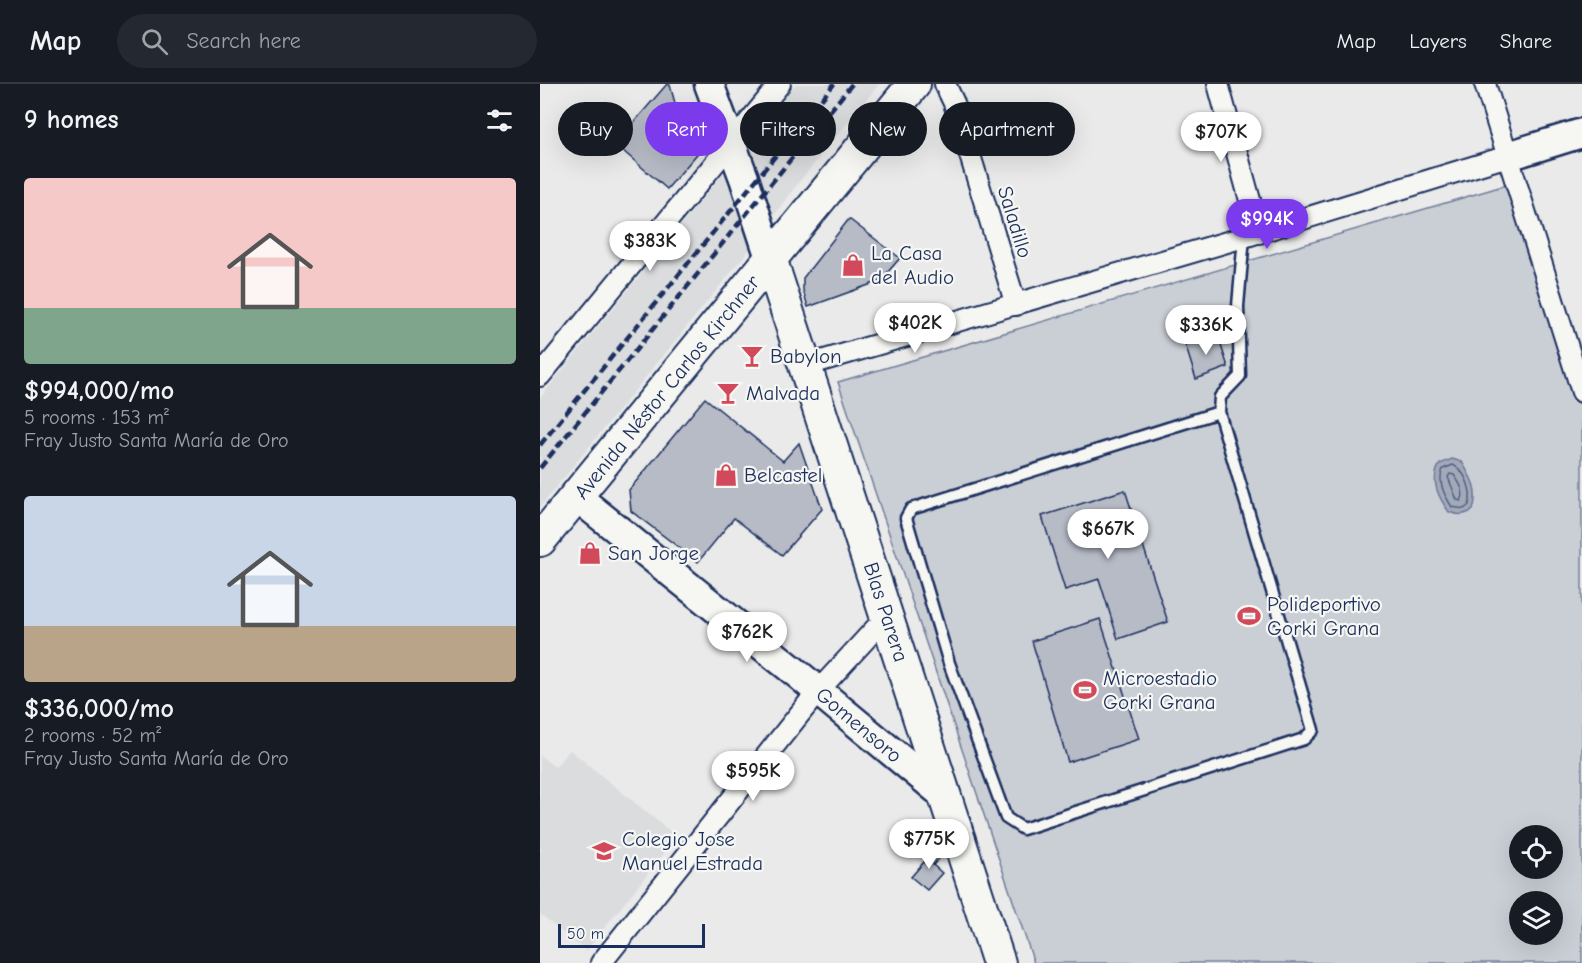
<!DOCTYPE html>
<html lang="en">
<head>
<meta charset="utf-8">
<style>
	:root { --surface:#171b24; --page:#242831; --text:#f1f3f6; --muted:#9ea1a6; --line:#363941; --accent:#7c3aed }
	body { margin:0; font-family:"Comic Neue",sans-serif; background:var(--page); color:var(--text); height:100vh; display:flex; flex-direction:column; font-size:22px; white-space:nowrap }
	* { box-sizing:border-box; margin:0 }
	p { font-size:20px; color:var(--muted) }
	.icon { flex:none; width:33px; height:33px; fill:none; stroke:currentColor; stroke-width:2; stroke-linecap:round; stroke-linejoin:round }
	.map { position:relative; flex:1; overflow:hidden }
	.drawer { display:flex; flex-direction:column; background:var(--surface); width:540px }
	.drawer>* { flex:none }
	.hud { position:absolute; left:18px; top:18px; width:570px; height:54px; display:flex; gap:12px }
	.buttons { position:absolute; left:969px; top:741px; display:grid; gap:12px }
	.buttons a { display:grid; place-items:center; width:54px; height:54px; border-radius:50%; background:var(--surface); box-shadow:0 6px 24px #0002; font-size:30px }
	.scale { position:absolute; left:18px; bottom:15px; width:147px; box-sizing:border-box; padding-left:6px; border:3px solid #1b2f5e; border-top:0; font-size:16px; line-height:21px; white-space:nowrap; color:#1b2f5e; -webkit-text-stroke:4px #f6f6f2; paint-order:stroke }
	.price { position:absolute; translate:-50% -51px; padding:0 14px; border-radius:21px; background:#fff; color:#222; font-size:20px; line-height:39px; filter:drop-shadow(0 2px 3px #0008) }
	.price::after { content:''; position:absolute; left:50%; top:36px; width:18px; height:14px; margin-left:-9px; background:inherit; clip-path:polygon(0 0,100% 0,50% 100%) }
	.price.active { background:var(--accent); color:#fff }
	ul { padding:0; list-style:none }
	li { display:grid; align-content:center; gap:12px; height:318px; padding:0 24px }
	li span { display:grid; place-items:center; height:186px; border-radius:6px; color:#555 }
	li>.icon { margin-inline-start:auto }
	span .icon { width:108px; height:108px; fill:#fffc; stroke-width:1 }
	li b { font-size:26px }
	h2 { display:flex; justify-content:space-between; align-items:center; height:72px; padding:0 24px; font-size:26px }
	.chip { padding:0 21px; border-radius:27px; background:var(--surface); box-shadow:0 6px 24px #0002; font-size:21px; line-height:54px }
	.chip.active { background:var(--accent); color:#fff }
	header { display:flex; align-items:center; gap:36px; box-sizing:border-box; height:84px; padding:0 30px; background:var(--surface); border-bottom:2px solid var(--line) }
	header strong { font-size:28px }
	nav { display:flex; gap:33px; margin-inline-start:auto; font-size:21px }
	.search { width:420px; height:54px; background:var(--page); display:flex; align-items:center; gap:15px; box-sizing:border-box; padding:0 21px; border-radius:33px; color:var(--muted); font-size:22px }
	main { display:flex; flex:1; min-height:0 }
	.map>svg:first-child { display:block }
	.built { fill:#dadcde }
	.green { fill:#caced5; stroke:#727e9a; stroke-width:1.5; fill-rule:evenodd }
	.water { fill:#a2aaba; stroke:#6c7995; stroke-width:1.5 }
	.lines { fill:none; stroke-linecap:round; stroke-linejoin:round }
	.shore { stroke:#516083; stroke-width:1.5 }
	.building { fill:#b6bbc6; stroke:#1b2f5e; stroke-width:1.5 }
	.lane-casing { stroke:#1b2f5e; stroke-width:15 }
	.street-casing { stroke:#1b2f5e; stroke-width:24 }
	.secondary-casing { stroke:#1b2f5e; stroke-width:33 }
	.primary-casing { stroke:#1b2f5e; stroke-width:36 }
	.lane { stroke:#f6f6f2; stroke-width:10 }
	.street { stroke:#f6f6f2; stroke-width:20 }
	.secondary { stroke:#f6f6f2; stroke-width:28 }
	.primary { stroke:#f6f6f2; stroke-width:32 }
	.rail { stroke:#1b2f5e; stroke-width:4.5; stroke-dasharray:9 4.5; stroke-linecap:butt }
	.labels { text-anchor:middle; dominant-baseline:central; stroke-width:4.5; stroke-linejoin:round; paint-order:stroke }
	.street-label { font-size:21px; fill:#1b2f5e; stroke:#f6f6f2 }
	.poi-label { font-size:21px; fill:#1b2f5e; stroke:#f6f6f2; text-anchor:start }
</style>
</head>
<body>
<header>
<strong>Map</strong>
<div class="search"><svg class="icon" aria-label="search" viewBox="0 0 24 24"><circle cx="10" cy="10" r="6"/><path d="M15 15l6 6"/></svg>Search here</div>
<nav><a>Map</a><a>Layers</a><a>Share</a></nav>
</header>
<main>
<section class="drawer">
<h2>9 homes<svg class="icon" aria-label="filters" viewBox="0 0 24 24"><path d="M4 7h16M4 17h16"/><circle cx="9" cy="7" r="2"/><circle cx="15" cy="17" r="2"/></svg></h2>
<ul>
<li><span style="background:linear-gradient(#f6c9c9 70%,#7fa58c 0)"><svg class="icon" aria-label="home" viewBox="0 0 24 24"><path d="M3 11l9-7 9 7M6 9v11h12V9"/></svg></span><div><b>$994,000/mo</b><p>5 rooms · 153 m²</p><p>Fray Justo Santa María de Oro</p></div></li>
<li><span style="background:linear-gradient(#c9d6e8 70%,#b9a48a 0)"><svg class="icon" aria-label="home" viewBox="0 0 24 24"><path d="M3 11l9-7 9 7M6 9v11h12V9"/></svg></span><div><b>$336,000/mo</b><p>2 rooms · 52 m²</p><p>Fray Justo Santa María de Oro</p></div></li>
</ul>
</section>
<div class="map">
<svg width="1042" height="879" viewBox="0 0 1042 879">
	<rect width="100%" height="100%" fill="#e9eae9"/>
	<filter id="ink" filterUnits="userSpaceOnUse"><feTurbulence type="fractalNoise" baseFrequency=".0167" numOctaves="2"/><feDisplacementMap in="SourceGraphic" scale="12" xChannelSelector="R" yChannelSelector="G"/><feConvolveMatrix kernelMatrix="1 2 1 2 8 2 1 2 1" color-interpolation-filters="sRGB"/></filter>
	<g filter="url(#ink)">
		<path class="built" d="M256 0H339L255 103 205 171 0 423V314Z
			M30 666 137 753 46 867 0 830V768L2 766 0 763V672L15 683Z"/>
		<path class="green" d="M973 99 1042 312V879H494L298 298ZM980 752H1012V784H980ZM980 818H1012V850H980Z"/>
		<path class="water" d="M912 375 922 378C932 395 939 406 933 426 925 431 919 432 909 428 899 414 889 396 900 380Z"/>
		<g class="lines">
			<path class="shore" d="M913 381C926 387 933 408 929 421L924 425 912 423C905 412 897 398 903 385Z
				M910 390 914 391C919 398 926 408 921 417L917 416 908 393Z"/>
		</g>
		<path class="building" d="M127 0 130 1 135 19 147 30 137 42 162 64 127 105 75 60Z
			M309 135 360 174 340 197 268 223 263 206V194Z
			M677 249 688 283 656 295 645 260Z
			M165 314 243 377 259 359 282 425 242 471 194 434 158 478 91 427 89 406Z
			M585 406 628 538 578 555 559 495 525 506 502 432Z
			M560 535 599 655 528 678 492 557Z
			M397 763 404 769 393 781 402 789 387 806 371 793Z"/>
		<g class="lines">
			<g class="lane-casing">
				<path id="lane" d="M679 328 371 425 366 434 409 579 466 734 483 745 764 655 773 646 679 328 680 313 700 292 698 222 704 153"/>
			</g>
			<g class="street-casing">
				<path id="street" d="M405 0 414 19 476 221
					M678 0 719 149
					M945 0 1042 308
					M264 282 704 153 968 72
					M0 292 240 0
					M61 879 278 607 335 545 349 537"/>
			</g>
			<g class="secondary-casing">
				<path id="secondary" d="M169 0 204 94 231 177
					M968 72 1042 49
					M37 413 254 587 405 712"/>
			</g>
			<g class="primary-casing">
				<path id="primary" d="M231 177 459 879
					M0 456 374 0"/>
			</g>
			<use href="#lane" class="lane"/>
			<use href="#street" class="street"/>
			<use href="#secondary" class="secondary"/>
			<use href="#primary" class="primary"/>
			<path class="rail" d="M0 361 294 0
				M0 384 312 0"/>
		</g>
	</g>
	<defs>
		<g id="shop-bare" transform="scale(1.8)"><path d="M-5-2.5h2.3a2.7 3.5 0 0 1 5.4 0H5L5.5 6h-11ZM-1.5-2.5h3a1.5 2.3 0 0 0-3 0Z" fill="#d1495b" stroke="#f6f6f2" stroke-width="2.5" paint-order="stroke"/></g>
		<g id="bar-bare" transform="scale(1.8)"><path d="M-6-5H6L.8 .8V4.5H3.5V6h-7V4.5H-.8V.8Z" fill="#d1495b" stroke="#f6f6f2" stroke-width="2.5" paint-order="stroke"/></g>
		<g id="stadium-bare" transform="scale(1.8)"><path d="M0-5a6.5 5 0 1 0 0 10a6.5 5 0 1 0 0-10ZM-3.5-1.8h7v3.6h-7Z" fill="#d1495b" stroke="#f6f6f2" stroke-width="2.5" paint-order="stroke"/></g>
		<g id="school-bare" transform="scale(1.8)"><path d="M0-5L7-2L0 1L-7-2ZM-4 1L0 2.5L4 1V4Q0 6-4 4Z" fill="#d1495b" stroke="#f6f6f2" stroke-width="2.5" paint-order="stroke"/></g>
	</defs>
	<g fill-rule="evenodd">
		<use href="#shop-bare" x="313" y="181"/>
		<use href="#bar-bare" x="212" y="272"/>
		<use href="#bar-bare" x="188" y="309"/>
		<use href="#shop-bare" x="186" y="391"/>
		<use href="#shop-bare" x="50" y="469"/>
		<use href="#stadium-bare" x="709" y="532"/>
		<use href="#stadium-bare" x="545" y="606"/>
		<use href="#school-bare" x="64" y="767"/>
	</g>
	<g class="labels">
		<g class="street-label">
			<text transform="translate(475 138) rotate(73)">Saladillo</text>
			<text transform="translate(127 303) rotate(-51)">Avenida Néstor Carlos Kirchner</text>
			<text transform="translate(346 528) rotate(72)">Blas Parera</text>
			<text transform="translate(319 641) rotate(40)">Gomensoro</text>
		</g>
		<g class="poi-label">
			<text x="331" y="169">La Casa<tspan x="331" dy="24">del Audio</tspan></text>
			<text x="230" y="272">Babylon</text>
			<text x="206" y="309">Malvada</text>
			<text x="204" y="391">Belcastel</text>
			<text x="68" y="469">San Jorge</text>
			<text x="727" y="520">Polideportivo<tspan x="727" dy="24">Gorki Grana</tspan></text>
			<text x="563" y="594">Microestadio<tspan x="563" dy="24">Gorki Grana</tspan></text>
			<text x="82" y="755">Colegio Jose<tspan x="82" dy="24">Manuel Estrada</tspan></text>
		</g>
	</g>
</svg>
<div class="buttons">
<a><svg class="icon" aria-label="locate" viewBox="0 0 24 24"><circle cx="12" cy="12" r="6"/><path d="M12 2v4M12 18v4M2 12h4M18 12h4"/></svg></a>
<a><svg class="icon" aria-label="layers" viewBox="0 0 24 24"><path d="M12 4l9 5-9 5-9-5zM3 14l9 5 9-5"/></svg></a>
</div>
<div class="scale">50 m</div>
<b class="price" style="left:681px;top:79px">$707K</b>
<b class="price active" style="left:727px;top:166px">$994K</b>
<b class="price" style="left:110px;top:188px">$383K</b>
<b class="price" style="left:375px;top:270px">$402K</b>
<b class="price" style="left:666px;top:272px">$336K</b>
<b class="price" style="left:568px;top:476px">$667K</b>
<b class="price" style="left:207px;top:579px">$762K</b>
<b class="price" style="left:213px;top:718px">$595K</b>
<b class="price" style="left:389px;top:786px">$775K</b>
<div class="hud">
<a class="chip">Buy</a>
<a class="chip active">Rent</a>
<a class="chip">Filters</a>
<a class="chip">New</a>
<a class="chip">Apartment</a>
</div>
</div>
</main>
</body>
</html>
